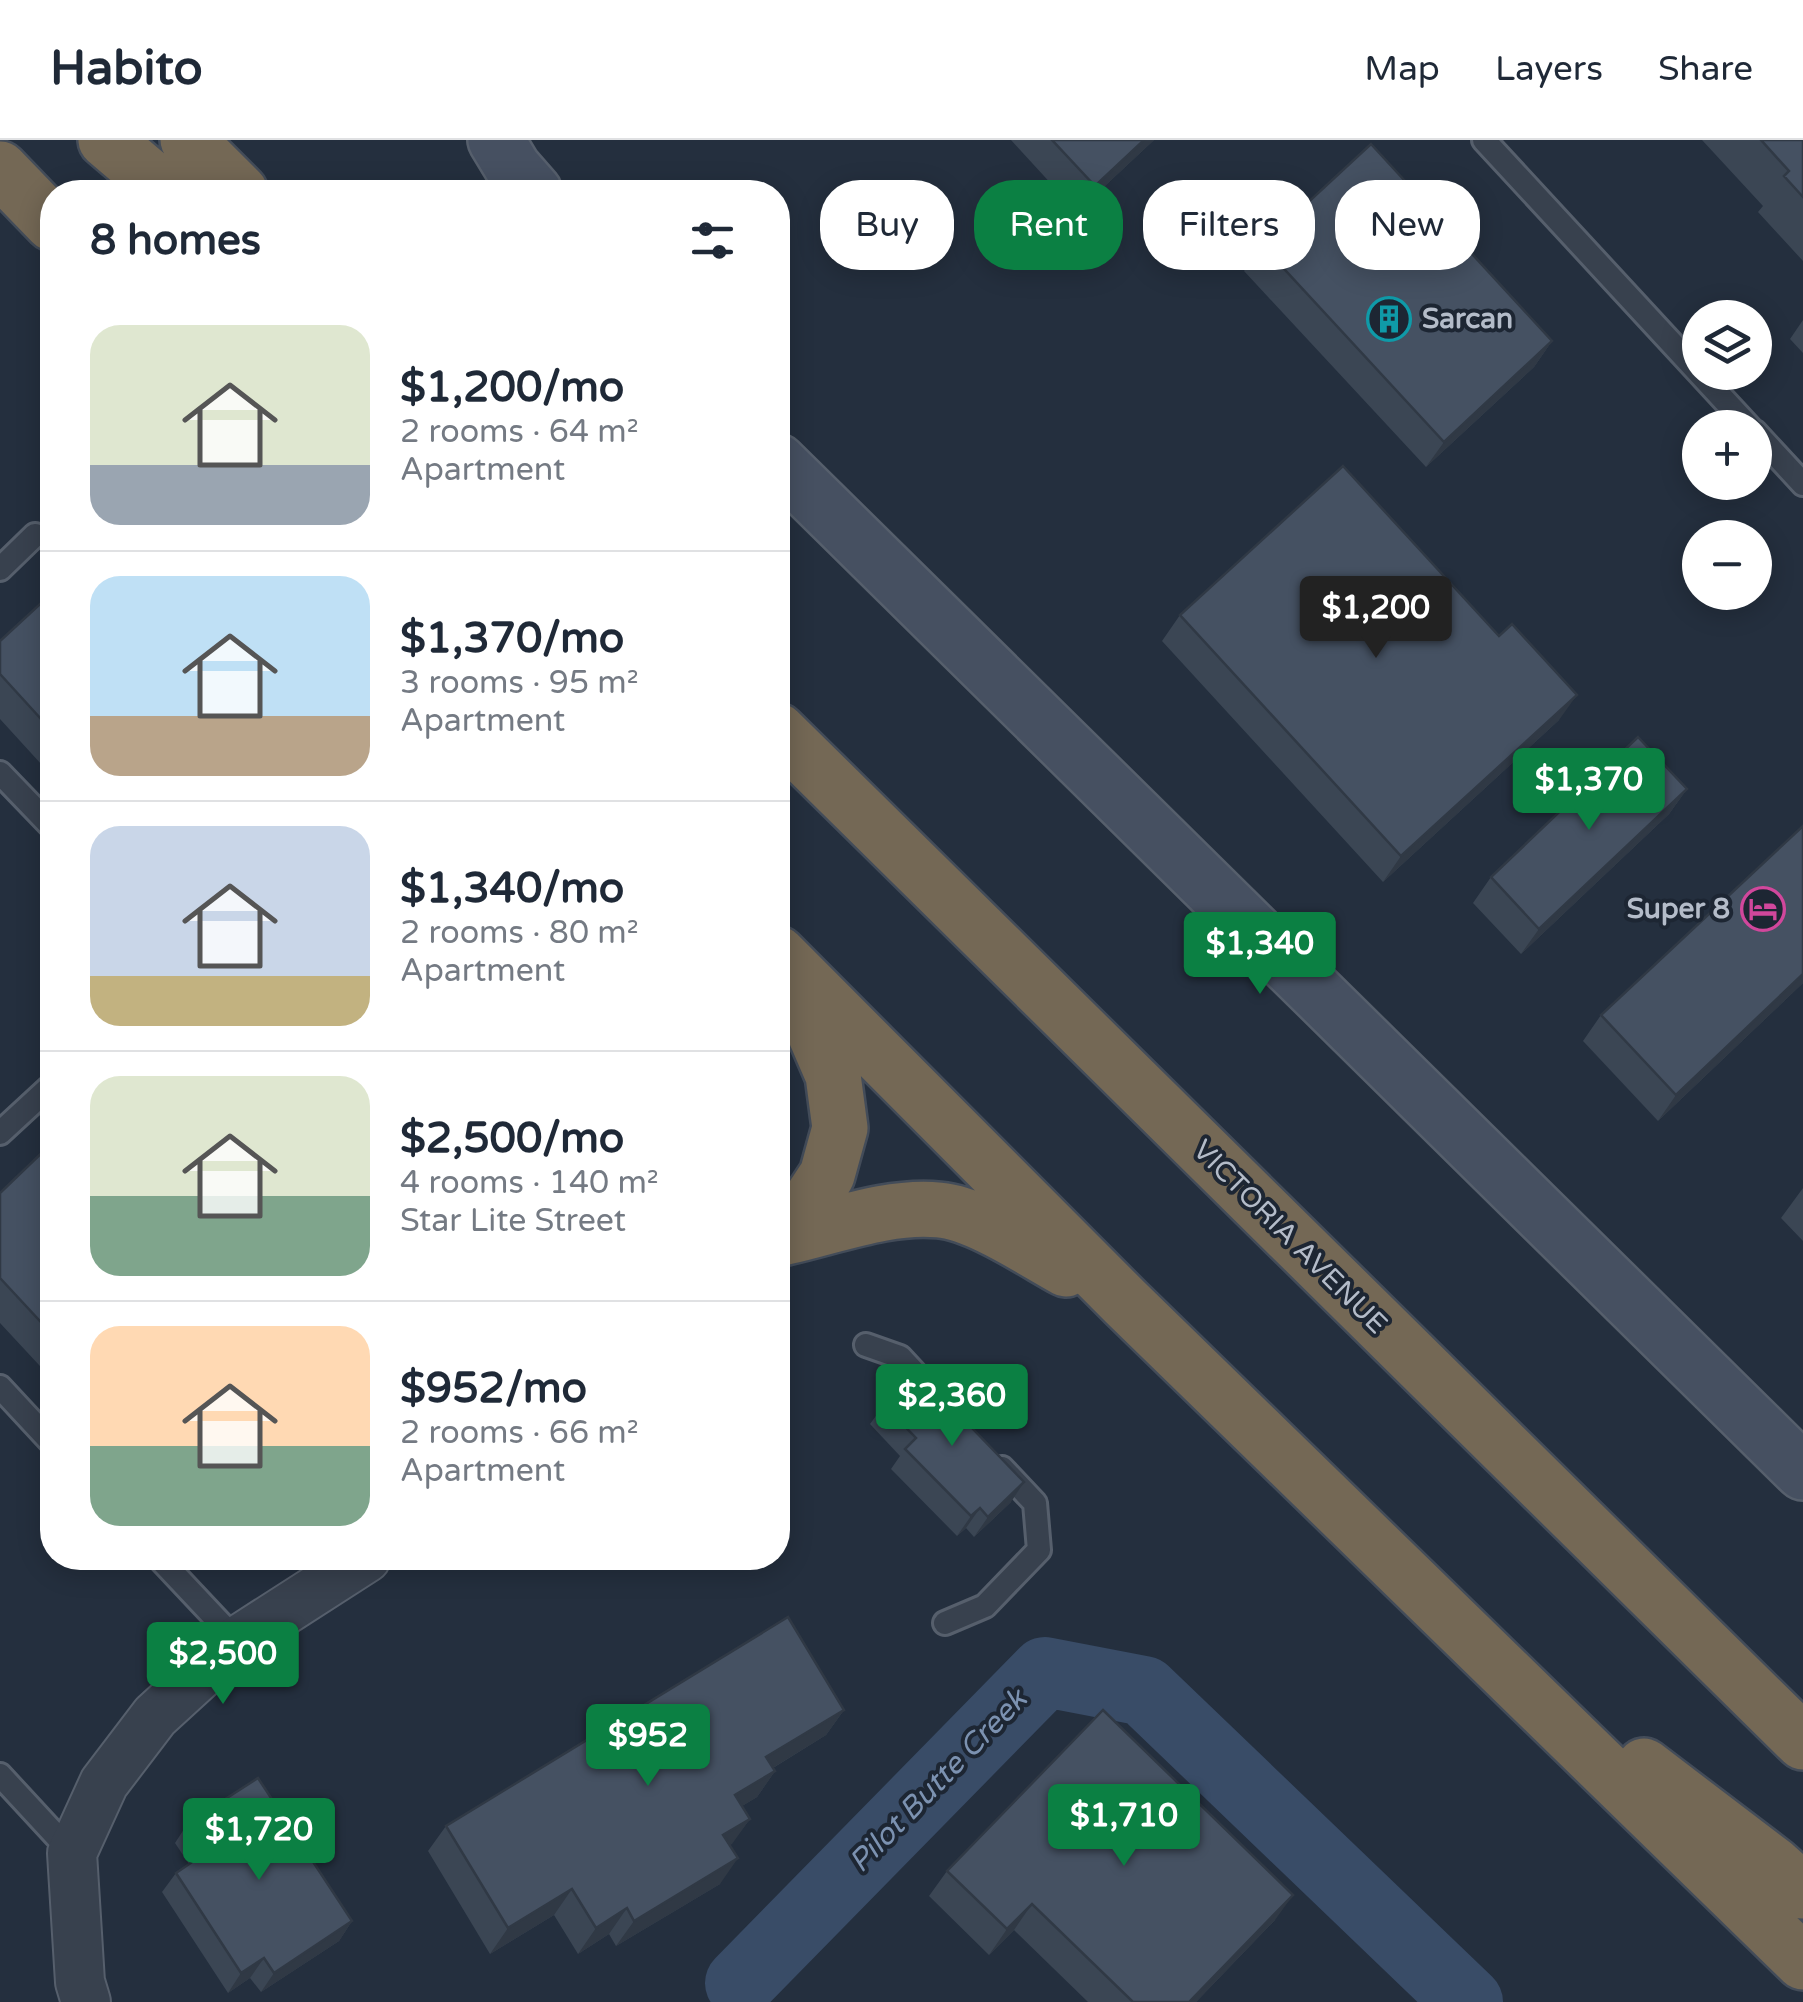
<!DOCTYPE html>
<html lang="en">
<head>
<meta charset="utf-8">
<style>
	:root { --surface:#fff; --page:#f6f6f7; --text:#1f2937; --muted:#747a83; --line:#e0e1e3; --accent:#0b8043 }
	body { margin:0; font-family:"Varela Round",sans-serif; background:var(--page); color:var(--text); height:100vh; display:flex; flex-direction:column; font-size:38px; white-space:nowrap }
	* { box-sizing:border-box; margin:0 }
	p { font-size:32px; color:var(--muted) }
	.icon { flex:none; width:55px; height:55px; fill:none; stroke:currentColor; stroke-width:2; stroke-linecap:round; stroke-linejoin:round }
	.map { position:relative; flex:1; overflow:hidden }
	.sheet { position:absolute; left:40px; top:40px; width:750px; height:1390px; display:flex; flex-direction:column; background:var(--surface); border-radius:40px; box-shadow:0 5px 25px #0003 }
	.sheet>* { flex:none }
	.top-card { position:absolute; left:820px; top:40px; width:832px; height:90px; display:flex; gap:20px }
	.tools { position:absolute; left:1682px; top:160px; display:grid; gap:20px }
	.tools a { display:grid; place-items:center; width:90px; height:90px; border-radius:50%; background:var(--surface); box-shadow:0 5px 25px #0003; font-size:50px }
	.price { position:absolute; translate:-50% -85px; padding:0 22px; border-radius:10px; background:var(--accent); color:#fff; font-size:32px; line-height:65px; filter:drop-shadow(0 2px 5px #0008) }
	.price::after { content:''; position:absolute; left:50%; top:60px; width:30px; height:22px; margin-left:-15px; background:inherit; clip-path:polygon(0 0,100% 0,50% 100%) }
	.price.on { background:#222; color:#fff }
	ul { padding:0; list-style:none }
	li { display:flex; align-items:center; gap:30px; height:250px; padding:0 50px }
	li+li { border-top:2px solid var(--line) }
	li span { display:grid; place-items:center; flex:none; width:280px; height:200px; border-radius:30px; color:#555 }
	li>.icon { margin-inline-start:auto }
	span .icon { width:120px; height:120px; fill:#fffc; stroke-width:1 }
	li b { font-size:42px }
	h2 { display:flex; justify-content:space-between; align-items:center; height:120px; padding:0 50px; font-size:42px }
	.chip { padding:0 35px; border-radius:40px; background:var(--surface); box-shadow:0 5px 25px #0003; font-size:35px; line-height:90px }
	.chip.on { background:var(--accent); color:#fff }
	header { display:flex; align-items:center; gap:60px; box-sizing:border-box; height:140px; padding:0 50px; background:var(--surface); border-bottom:2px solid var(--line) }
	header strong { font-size:48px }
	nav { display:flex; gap:55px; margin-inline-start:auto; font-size:35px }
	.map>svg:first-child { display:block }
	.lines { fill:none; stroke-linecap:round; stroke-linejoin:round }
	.river { stroke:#394c67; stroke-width:70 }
	.lane-casing { stroke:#565f6c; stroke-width:28 }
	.street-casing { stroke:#565f6c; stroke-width:52 }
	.secondary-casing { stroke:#565f6c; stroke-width:60 }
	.highway-casing { stroke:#434c59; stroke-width:60 }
	.lane { stroke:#38414e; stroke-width:22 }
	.street { stroke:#38414e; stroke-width:48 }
	.secondary { stroke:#465061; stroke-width:55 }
	.highway { stroke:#746855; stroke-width:55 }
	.wall { fill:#3b4654 }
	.shaded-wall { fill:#303945 }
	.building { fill:#455162; stroke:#303945; stroke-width:2.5 }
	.labels { text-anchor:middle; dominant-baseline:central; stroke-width:8; stroke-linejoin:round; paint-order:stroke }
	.poi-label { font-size:28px; font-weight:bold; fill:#b4bcc9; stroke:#1d2633; text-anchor:start }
	.street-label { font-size:28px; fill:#b4bcc9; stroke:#1d2633 }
	.water-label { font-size:30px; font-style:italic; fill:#7c92b1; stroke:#1d2633 }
</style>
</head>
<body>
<header>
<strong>Habito</strong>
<nav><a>Map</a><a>Layers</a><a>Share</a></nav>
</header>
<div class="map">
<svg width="1803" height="1862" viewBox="0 0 1803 1862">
	<rect width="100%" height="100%" fill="#242f3e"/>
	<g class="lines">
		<path class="river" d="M740 1843 1045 1532 1144 1551 1468 1862"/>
		<g class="lane-casing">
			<path id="lane" d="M1484 0 1750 288
				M1755 292 1803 344
				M0 429 35 395
				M0 633 52 687
				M0 993 52 945
				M866 1205 900 1217 937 1257
				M0 1247 52 1303
				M159 1418 237 1501
				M945 1483 985 1466 1039 1410 1035 1363 1002 1328
				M0 1635 72 1713"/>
		</g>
		<g class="street-casing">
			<path id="street" d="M86 1862 80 1842 72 1713 104 1643 155 1576 237 1501 366 1418"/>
		</g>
		<g class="secondary-casing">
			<path id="secondary" d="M496 0 513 28 534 52
				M778 322 1803 1332"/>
		</g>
		<g class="highway-casing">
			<path id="highway" d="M106 0 167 52
				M188 0 240 52
				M0 29 52 83
				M778 591 1803 1602
				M778 814 1126 1163 1803 1822
				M786 1097C835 1086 889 1065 939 1070 977 1073 1033 1111 1066 1129
				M786 1097 827 1035 840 988 833 935 795 847
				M1644 1626 1774 1725 1803 1751"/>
		</g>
		<use href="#lane" class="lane"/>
		<use href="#street" class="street"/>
		<use href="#secondary" class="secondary"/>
		<use href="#highway" class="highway"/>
	</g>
	<path class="wall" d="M1011 0H1154L1077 72Z
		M1702 0H1803V121L1758 72 1763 66Z
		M1262 105 1552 201 1534 227 1426 327 1244 131Z
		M1803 180V213L1790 199Z
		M52 453V636L0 579V501Z
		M1180 475 1559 580 1383 742 1162 501Z
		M1687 649 1669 674 1521 814 1473 763 1491 737Z
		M1803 686V843L1658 981 1583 901 1601 875Z
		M52 1003V1239L0 1183V1053Z
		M1803 1048V1101L1781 1078Z
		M884 1265 1011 1362 974 1397 966 1388 957 1396 891 1329 900 1316 870 1284Z
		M844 1570 826 1595 773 1628 775 1631 757 1657 742 1666 750 1679 730 1705 720 1744 616 1806 609 1794 578 1814 554 1775 490 1814 428 1711 446 1686Z
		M188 1683 352 1781 339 1801 261 1852 250 1838 228 1853 162 1752 176 1733 189 1724 175 1703Z
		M947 1731 1275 1780 1196 1862H1088L1014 1790 989 1815 929 1756Z"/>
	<path class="shaded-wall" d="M1144 0H1154L1077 72 1095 46Z
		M1552 201 1534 227 1426 327 1444 302Z
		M1577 555 1559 580 1383 742 1401 716Z
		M1687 649 1669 674 1521 814 1539 789Z
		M1803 834V843L1658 981 1676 955Z
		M1024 1342 1011 1362 974 1397 988 1377Z
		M980 1368 966 1388 957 1396 971 1376Z
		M844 1570 826 1595 748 1643 766 1617Z
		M775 1631 757 1657 717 1681 735 1655Z
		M750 1679 732 1704 705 1720 723 1695Z
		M738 1718 720 1744 616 1806 634 1781Z
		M572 1749 554 1775 490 1814 508 1788Z
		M1293 1755 1275 1780 1196 1862H1189Z
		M1032 1764 1014 1790 989 1815 1007 1789Z
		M627 1768 609 1794 578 1814 596 1788Z
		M352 1781 339 1801 261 1852 274 1833Z
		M264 1818 250 1838 228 1853 241 1833Z"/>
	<path class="building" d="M1052 0H1144L1095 46Z
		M1761 0H1803V57L1784 36 1789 31Z
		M1371 4 1552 201 1444 302 1262 105Z
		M1343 326 1499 496 1512 484 1577 555 1401 716 1180 475Z
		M52 453V591L0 534V501Z
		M1638 597 1687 649 1539 789 1491 737Z
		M1803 686V834L1676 955 1601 875Z
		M52 1003V1194L0 1138V1053Z
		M918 1232 1024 1342 988 1377 980 1368 971 1376 905 1309 916 1298 884 1265Z
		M788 1477 844 1570 766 1617 775 1631 735 1655 750 1679 723 1695 738 1718 634 1781 627 1768 596 1788 572 1749 508 1788 446 1686Z
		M1103 1570 1293 1755 1189 1862H1133L1032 1764 1007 1789 947 1731Z
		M258 1638 352 1781 274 1833 264 1818 241 1833 176 1733 207 1712 188 1683Z"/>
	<defs>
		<g id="building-ring" transform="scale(2.25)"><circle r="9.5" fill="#1d2633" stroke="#0f9aa8" stroke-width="1.5"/><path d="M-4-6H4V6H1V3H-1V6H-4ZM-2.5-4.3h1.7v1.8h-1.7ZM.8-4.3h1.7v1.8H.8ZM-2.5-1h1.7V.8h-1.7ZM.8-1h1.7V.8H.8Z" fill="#0f9aa8"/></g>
		<g id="hotel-ring" transform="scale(2.25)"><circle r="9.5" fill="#1d2633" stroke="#d1479c" stroke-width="1.5"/><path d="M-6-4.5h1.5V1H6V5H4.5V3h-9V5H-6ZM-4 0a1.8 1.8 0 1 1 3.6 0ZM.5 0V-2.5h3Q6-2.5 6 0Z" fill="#d1479c"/></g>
	</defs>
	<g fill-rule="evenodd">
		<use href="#building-ring" x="1389" y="179"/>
		<use href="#hotel-ring" x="1763" y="769"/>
	</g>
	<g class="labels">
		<g class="poi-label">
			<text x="1422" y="179">Sarcan</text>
			<text x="1730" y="769" text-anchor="end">Super 8</text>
		</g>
		<g class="street-label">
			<text transform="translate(1290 1097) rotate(45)">VICTORIA AVENUE</text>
		</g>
		<g class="water-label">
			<text transform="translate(938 1641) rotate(-46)">Pilot Butte Creek</text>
		</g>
	</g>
</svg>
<div class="tools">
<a><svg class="icon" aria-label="layers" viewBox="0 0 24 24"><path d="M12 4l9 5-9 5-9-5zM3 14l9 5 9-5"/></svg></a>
<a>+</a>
<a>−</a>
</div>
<b class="price on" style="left:1376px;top:521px">$1,200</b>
<b class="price" style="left:1589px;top:693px">$1,370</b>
<b class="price" style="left:1260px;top:857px">$1,340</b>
<b class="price" style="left:952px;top:1309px">$2,360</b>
<b class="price" style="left:223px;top:1567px">$2,500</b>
<b class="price" style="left:648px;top:1649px">$952</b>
<b class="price" style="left:1124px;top:1729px">$1,710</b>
<b class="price" style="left:259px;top:1743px">$1,720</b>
<div class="top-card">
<a class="chip">Buy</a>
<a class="chip on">Rent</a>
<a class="chip">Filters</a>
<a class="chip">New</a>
</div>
<section class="sheet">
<h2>8 homes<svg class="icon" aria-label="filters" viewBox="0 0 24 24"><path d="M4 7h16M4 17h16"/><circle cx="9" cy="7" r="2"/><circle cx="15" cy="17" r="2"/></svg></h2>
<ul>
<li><span style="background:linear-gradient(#dfe7d0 70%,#9aa5b1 0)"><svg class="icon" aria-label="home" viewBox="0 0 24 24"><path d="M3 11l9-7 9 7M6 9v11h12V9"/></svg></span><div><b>$1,200/mo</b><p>2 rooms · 64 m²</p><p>Apartment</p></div></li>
<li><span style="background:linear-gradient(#bfe0f5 70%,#b9a48a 0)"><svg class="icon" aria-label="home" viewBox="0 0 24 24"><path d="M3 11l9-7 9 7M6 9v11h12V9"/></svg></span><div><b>$1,370/mo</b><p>3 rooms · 95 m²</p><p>Apartment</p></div></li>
<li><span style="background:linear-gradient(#c9d6e8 75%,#c2b280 0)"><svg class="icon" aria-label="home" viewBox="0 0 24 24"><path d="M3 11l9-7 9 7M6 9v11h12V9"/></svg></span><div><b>$1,340/mo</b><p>2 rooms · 80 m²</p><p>Apartment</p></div></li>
<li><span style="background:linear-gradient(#dfe7d0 60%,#7fa58c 0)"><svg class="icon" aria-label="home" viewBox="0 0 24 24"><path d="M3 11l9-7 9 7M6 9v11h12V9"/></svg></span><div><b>$2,500/mo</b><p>4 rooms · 140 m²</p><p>Star Lite Street</p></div></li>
<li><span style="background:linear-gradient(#ffd9b3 60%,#7fa58c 0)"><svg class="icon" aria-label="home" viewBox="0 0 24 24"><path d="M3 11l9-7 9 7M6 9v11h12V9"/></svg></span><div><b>$952/mo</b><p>2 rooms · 66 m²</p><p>Apartment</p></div></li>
</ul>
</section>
</div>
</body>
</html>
